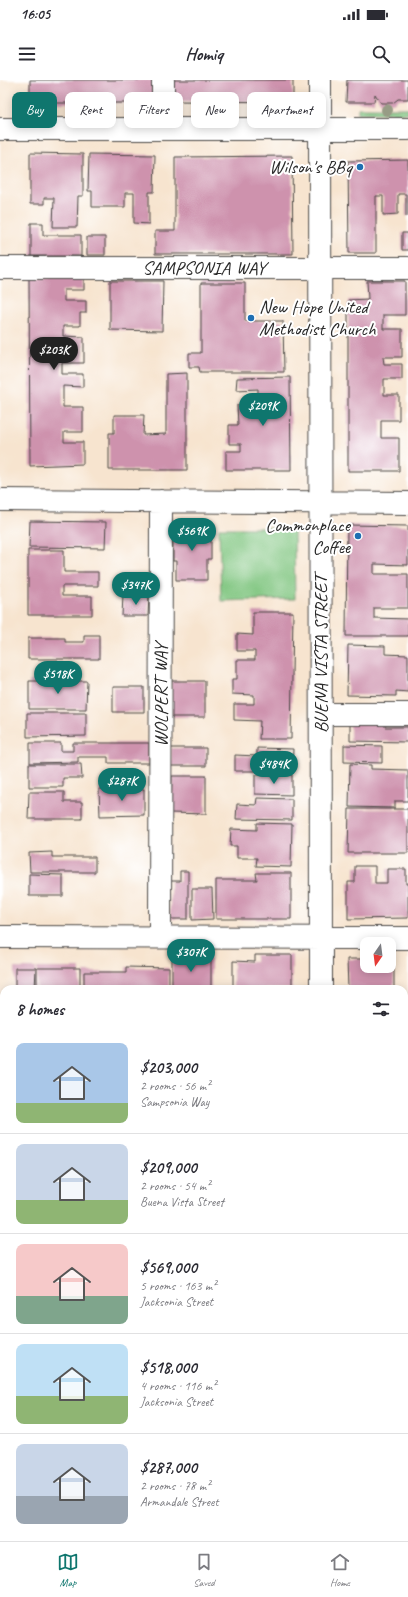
<!DOCTYPE html>
<html lang="en">
<head>
<meta charset="utf-8">
<style>
	:root { --surface:#fff; --page:#f7f7f7; --text:#2b2b33; --muted:#7c7c81; --line:#e1e1e2; --accent:#0f766e }
	body { margin:0; font-family:Caveat,sans-serif; background:var(--page); color:var(--text); height:100vh; display:flex; flex-direction:column; font-size:15px; white-space:nowrap }
	* { box-sizing:border-box; margin:0 }
	p { font-size:13px; color:var(--muted) }
	.icon { flex:none; width:22px; height:22px; fill:none; stroke:currentColor; stroke-width:2; stroke-linecap:round; stroke-linejoin:round }
	.map { position:relative; flex:1; overflow:hidden }
	.side { position:absolute; left:0px; top:905px; width:408px; height:556px; display:flex; flex-direction:column; background:var(--surface); border-radius:12px 12px 0 0; box-shadow:0 2px 10px #0003 }
	.side>* { flex:none }
	.guide { position:absolute; left:12px; top:12px; width:384px; height:36px; display:flex; gap:8px }
	.needle { width:26px; rotate:194deg }
	.tools { position:absolute; left:360px; top:857px; display:grid; gap:8px }
	.tools a { display:grid; place-items:center; width:36px; height:36px; border-radius:8px; background:var(--surface); box-shadow:0 2px 10px #0003; font-size:20px }
	.price { position:absolute; translate:-50% -34px; padding:0 9px; border-radius:14px; background:var(--accent); color:#fff; font-size:13px; line-height:26px; filter:drop-shadow(0 1px 2px #0008) }
	.price::after { content:''; position:absolute; left:50%; top:24px; width:12px; height:9px; margin-left:-6px; background:inherit; clip-path:polygon(0 0,100% 0,50% 100%) }
	.price.active { background:#222; color:#fff }
	ul { padding:0; list-style:none }
	li { display:flex; align-items:center; gap:12px; height:100px; padding:0 16px }
	li+li { border-top:1px solid var(--line) }
	li span { display:grid; place-items:center; flex:none; width:112px; height:80px; border-radius:8px; color:#555 }
	li>.icon { margin-inline-start:auto }
	span .icon { width:48px; height:48px; fill:#fffc; stroke-width:1 }
	li b { font-size:17px }
	h2 { display:flex; justify-content:space-between; align-items:center; height:48px; padding:0 16px; font-size:17px }
	.pill { padding:0 14px; border-radius:8px; background:var(--surface); box-shadow:0 2px 10px #0003; font-size:14px; line-height:36px }
	.pill.active { background:var(--accent); color:#fff }
	.status { display:flex; justify-content:space-between; align-items:center; height:28px; padding:0 20px; background:var(--surface); direction:ltr }
	.status svg { height:11px; fill:currentColor }
	header { display:flex; justify-content:space-between; align-items:center; height:52px; padding:0 16px; background:var(--surface); font-size:18px; font-weight:700 }
	.tab-bar { display:flex; justify-content:space-around; align-items:center; height:56px; border-top:1px solid var(--line); background:var(--surface); font-size:11px; color:var(--muted) }
	.tab-bar a { display:grid; justify-items:center; gap:2px }
	.tab-bar .active { color:var(--accent) }
	.map>svg:first-child { display:block }
	.green { fill:#81c681; stroke:#567856 }
	.forest { fill:#68ab6f; stroke:#4a6b4d }
	.building { fill:#ce92ad }
	.lines { fill:none; stroke-linecap:round; stroke-linejoin:round }
	.minor-casing { stroke:#4a4744; stroke-width:24 }
	.path { stroke:#4a4744; stroke-width:2.5; stroke-dasharray:1 3; stroke-linecap:butt }
	.minor { stroke:#fff; stroke-width:22 }
	.tree { fill:#979c85 }
	.poi-dot { fill:#1f6fb2; stroke:#fff; stroke-width:1.5 }
	.labels { text-anchor:middle; dominant-baseline:central; stroke-width:4; stroke-linejoin:round; paint-order:stroke }
	.poi-label { font-size:19px; fill:#2b2b2b; stroke:#fff; text-anchor:end }
	.street-label { font-size:19px; fill:#2b2b2b; stroke:#fff }
</style>
</head>
<body>
<div class="status"><b>16:05</b><svg viewBox="0 0 49 12"><path d="M0 12V9h3v3zM5 12V6h3v6zM10 12V3h3v9zM15 12V0h3v12zM26 1h20v11H26zM47 4h2v5h-2z"/></svg></div>
<header><svg class="icon" aria-label="menu" viewBox="0 0 24 24"><path d="M4 6h16M4 12h16M4 18h16"/></svg>Homiq<svg class="icon" aria-label="search" viewBox="0 0 24 24"><circle cx="10" cy="10" r="6"/><path d="M15 15l6 6"/></svg></header>
<div class="map">
<svg width="408" height="1461" viewBox="0 0 408 1461">
	<rect width="100%" height="100%" fill="#fff"/>
	<filter id="ink" filterUnits="userSpaceOnUse"><feTurbulence type="fractalNoise" baseFrequency=".025" numOctaves="2"/><feDisplacementMap in="SourceGraphic" scale="8" xChannelSelector="R" yChannelSelector="G"/><feConvolveMatrix kernelMatrix="1 2 1 2 8 2 1 2 1" color-interpolation-filters="sRGB"/></filter>
	<filter id="wash" filterUnits="userSpaceOnUse"><feTurbulence type="fractalNoise" baseFrequency=".012" numOctaves="4" result="noise"/><feDisplacementMap in="SourceGraphic" scale="16" xChannelSelector="R" yChannelSelector="G"/><feGaussianBlur stdDeviation="0.9" result="paint"/><feColorMatrix in="noise" values="0 0 0 0 0 0 0 0 0 0 0 0 0 0 0 0 0 1.4 0 .05"/><feComposite in="paint" operator="in"/></filter>
	<g filter="url(#wash)">
		<rect width="100%" height="100%" fill="#f7e4cf"/>
		<path class="green" d="M358 28H408V33H358Z
			M219 448H294L295 519 221 521Z"/>
		<path class="forest" d="M0 1206H4V1457H67V1461H0Z"/>
		<g id="blocks">
			<path class="building" d="M30 0H153V23H35L30 17Z
				M172 0H293V22L172 21Z
				M347 0H408V19H398L393 23H381L375 14 374 22H346Z
				M30 73 83 74V116H78L77 147H53L54 118H44V124H30Z
				M89 74 155 75 154 112H149V144L134 143V113H125V127H92V111H88Z
				M292 76 293 174H155V151H175V77Z
				M408 80V136H406V114H398V134L383 135V116H376V173H349L348 81Z
				M31 143H43V155H81V176H31Z
				M402 153H408V170H402Z
				M87 157H105V175H87Z
				M29 198H84V210H64V221H86V233H80V246H63V256L84 257V283H62V294H83V307L63 306V327H83V352H64V362H83V384L30 386Z
				M110 201H163L162 251 110 250Z
				M367 201H405V235H383V249H402V277H383L384 284H402V299H384V315H399V340H381V358H399V391H348V220L368 219Z
				M201 203H245V241H283L284 292H200L199 287H189V273H201Z
				M187 293V390H109V353H114V335H144L143 355 166 354V294Z
				M290 297 291 390H226V371H241V364H229V345H238L237 325 258 326V309L236 310 237 298Z
				M30 441 106 442 105 468 29 467Z
				M347 445 408 446V485L374 484V494H408V528H374V538L408 539V556H346Z
				M173 446 211 447V479H207V500H176V481H173Z
				M28 470H64V492H98V506H62V516H92V535H28Z
				M123 515H149L148 536H122Z
				M253 532H293L291 659H259L260 641 234 640V624H254V615L232 614V599H237V580H255V571H237V554L253 555Z
				M84 555H99V579H28V558H65V562H84Z
				M348 565 385 566V574L408 575V612L396 611V616L347 615Z
				M29 601H87L86 629H29Z
				M171 601H205V637H171Z
				M113 607H144V632H113Z
				M27 633H86V656L27 657Z
				M350 642H385V647H408V662L350 661Z
				M30 663H61V671H73V663H149V683H108V677H78V682L30 683Z
				M344 665 382 666V683L344 682Z
				M171 668H206V686H171Z
				M257 668 293 669 292 691H235V675L257 676Z
				M29 684H81L82 698H63V707H29Z
				M350 684 371 685V689L408 690V721H395V728L349 727Z
				M255 695H292V715L255 714Z
				M172 696H206V734L171 733Z
				M99 709H144V735L100 736Z
				M29 712H64V722H82V739H28Z
				M257 718 292 719V740L236 739 237 724 256 725Z
				M349 729H408V773H348Z
				M257 743 292 744 291 787 256 786 257 778H237V766H230L231 749 257 750Z
				M52 772V777H95V792H30L29 773Z
				M355 786H375V803H387V789H406V804H408V838L348 839V802H355Z
				M180 791H188V839H170V801H180Z
				M256 793H291V839H216V800H257Z
				M29 794 63 795V816H29Z
				M192 809H212L213 839 192 840Z
				M255 875H292V909H233V881L255 882Z
				M172 877 211 878V909H172Z
				M389 878H394V909H348L347 879H367V886H389Z
				M126 887 169 888V909H84V892H126Z
				M15 888H36L35 909H15Z
				M37 888H80V909H37Z
				M404 1023H408V1078H404Z
				M404 1087H408V1122H404Z
				M0 1130H4V1183H0Z
				M404 1133H408V1151H404Z
				M404 1224H407V1231H404Z
				M404 1244 407 1245V1267H404Z
				M244 1457H278V1461H244Z"/>
		</g>
	</g>
	<g filter="url(#ink)">
		<use href="#blocks" fill-opacity="0" stroke="#4a4744" stroke-width="1"/>
		<g class="lines">
			<g class="minor-casing">
				<path id="minor" d="M163 0V49
					M320 0 321 909
					M0 49H408
					M0 188H408
					M0 420 408 423
					M321 634H408
					M0 857 408 858
					M160 857 161 421
					M0 993H4
					M0 1097H4
					M321 1457V1461"/>
			</g>
			<path class="path" d="M357 1457 408 1458"/>
			<use href="#minor" class="minor"/>
		</g>
		<circle class="tree" cx="387" cy="30" r="6"/>
	</g>
	<g class="poi-dot">
		<circle cx="360" cy="87" r="4"/>
		<circle cx="251" cy="238" r="4"/>
		<circle cx="358" cy="456" r="4"/>
	</g>
	<g class="labels">
		<g class="poi-label">
			<text x="352" y="87">Wilson's BBq</text>
			<text x="259" y="227" text-anchor="start">New Hope United<tspan x="259" dy="22">Methodist Church</tspan></text>
			<text x="350" y="445">Commonplace<tspan x="350" dy="22">Coffee</tspan></text>
		</g>
		<g class="street-label">
			<text x="204" y="188">SAMPSONIA WAY</text>
			<text transform="translate(321 574) rotate(-90)">BUENA VISTA STREET</text>
			<text transform="translate(161 615) rotate(-90)">WOLPERT WAY</text>
		</g>
	</g>
</svg>
<div class="tools">
<a><svg class="needle" viewBox="-14 -14 28 28"><path d="M0-13l5 13h-10z" fill="#e53935"/><path d="M0 13l5-13h-10z" fill="#7c7c81"/></svg></a>
</div>
<b class="price active" style="left:54px;top:291px">$203K</b>
<b class="price" style="left:263px;top:347px">$209K</b>
<b class="price" style="left:192px;top:472px">$569K</b>
<b class="price" style="left:136px;top:526px">$347K</b>
<b class="price" style="left:58px;top:615px">$518K</b>
<b class="price" style="left:274px;top:705px">$484K</b>
<b class="price" style="left:122px;top:722px">$287K</b>
<b class="price" style="left:191px;top:893px">$307K</b>
<div class="guide">
<a class="pill active">Buy</a>
<a class="pill">Rent</a>
<a class="pill">Filters</a>
<a class="pill">New</a>
<a class="pill">Apartment</a>
</div>
<section class="side">
<h2>8 homes<svg class="icon" aria-label="filters" viewBox="0 0 24 24"><path d="M4 7h16M4 17h16"/><circle cx="9" cy="7" r="2"/><circle cx="15" cy="17" r="2"/></svg></h2>
<ul>
<li><span style="background:linear-gradient(#a9c7e8 75%,#8fb573 0)"><svg class="icon" aria-label="home" viewBox="0 0 24 24"><path d="M3 11l9-7 9 7M6 9v11h12V9"/></svg></span><div><b>$203,000</b><p>2 rooms · 56 m²</p><p>Sampsonia Way</p></div></li>
<li><span style="background:linear-gradient(#c9d6e8 70%,#8fb573 0)"><svg class="icon" aria-label="home" viewBox="0 0 24 24"><path d="M3 11l9-7 9 7M6 9v11h12V9"/></svg></span><div><b>$209,000</b><p>2 rooms · 54 m²</p><p>Buena Vista Street</p></div></li>
<li><span style="background:linear-gradient(#f6c9c9 65%,#7fa58c 0)"><svg class="icon" aria-label="home" viewBox="0 0 24 24"><path d="M3 11l9-7 9 7M6 9v11h12V9"/></svg></span><div><b>$569,000</b><p>5 rooms · 163 m²</p><p>Jacksonia Street</p></div></li>
<li><span style="background:linear-gradient(#bfe0f5 65%,#8fb573 0)"><svg class="icon" aria-label="home" viewBox="0 0 24 24"><path d="M3 11l9-7 9 7M6 9v11h12V9"/></svg></span><div><b>$518,000</b><p>4 rooms · 116 m²</p><p>Jacksonia Street</p></div></li>
<li><span style="background:linear-gradient(#c9d6e8 65%,#9aa5b1 0)"><svg class="icon" aria-label="home" viewBox="0 0 24 24"><path d="M3 11l9-7 9 7M6 9v11h12V9"/></svg></span><div><b>$287,000</b><p>2 rooms · 78 m²</p><p>Armandale Street</p></div></li>
</ul>
</section>
</div>
<nav class="tab-bar">
<a class="active"><svg class="icon" aria-label="map" viewBox="0 0 24 24"><path d="M3 6l6-2 6 2 6-2v14l-6 2-6-2-6 2zM9 4v14M15 6v14"/></svg>Map</a>
<a><svg class="icon" aria-label="saved" viewBox="0 0 24 24"><path d="M7 4h10v16l-5-4-5 4z"/></svg>Saved</a>
<a><svg class="icon" aria-label="home" viewBox="0 0 24 24"><path d="M3 11l9-7 9 7M6 9v11h12V9"/></svg>Home</a>
</nav>
</body>
</html>
